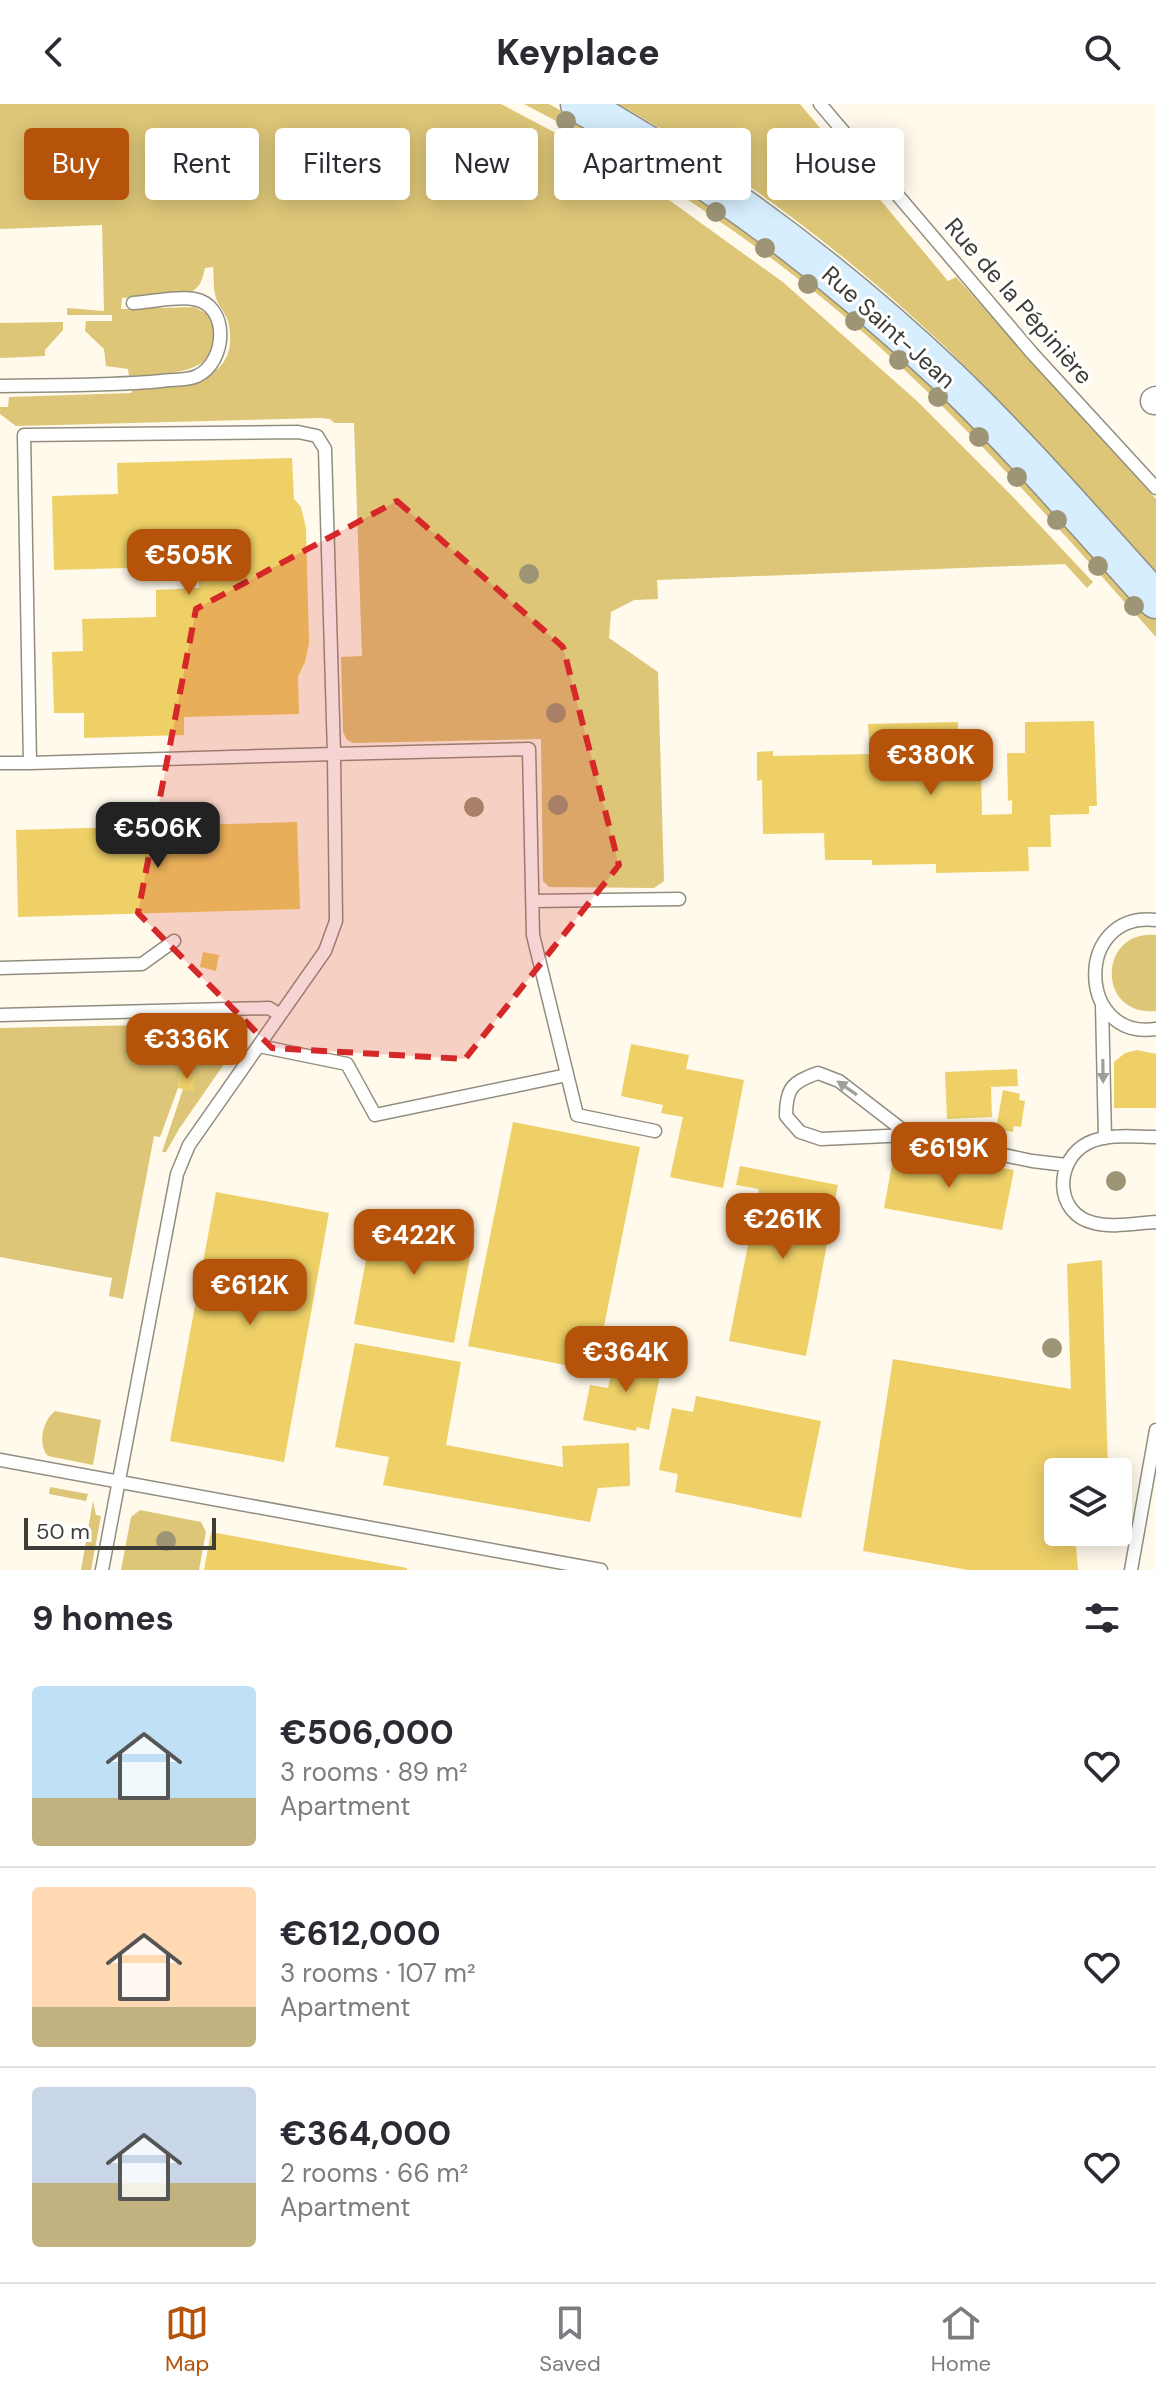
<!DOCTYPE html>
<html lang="en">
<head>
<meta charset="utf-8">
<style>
	:root { --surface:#fff; --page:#f7f7f7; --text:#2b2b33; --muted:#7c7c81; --line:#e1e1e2; --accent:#b45309 }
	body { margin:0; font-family:"DM Sans",sans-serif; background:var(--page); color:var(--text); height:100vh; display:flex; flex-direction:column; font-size:30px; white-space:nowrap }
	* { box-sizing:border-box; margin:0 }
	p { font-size:26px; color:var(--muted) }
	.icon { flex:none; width:44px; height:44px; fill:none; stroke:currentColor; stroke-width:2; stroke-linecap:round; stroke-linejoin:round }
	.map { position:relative; height:1466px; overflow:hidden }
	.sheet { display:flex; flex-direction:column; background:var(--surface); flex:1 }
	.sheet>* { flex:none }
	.banner { position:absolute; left:24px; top:24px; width:1108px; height:72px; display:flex; gap:16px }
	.fabs { position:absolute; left:1044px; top:1354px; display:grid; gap:16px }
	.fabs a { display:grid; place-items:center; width:88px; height:88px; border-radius:8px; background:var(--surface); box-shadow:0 4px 20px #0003; font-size:40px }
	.scale { position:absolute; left:24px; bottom:20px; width:192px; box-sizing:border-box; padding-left:8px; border:4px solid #3e3c36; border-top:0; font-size:22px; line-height:28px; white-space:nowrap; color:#3e3c36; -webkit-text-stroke:6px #fff; paint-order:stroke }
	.price { position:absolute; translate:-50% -68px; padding:0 18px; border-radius:16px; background:var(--accent); color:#fff; font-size:26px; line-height:52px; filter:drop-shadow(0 2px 4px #0008) }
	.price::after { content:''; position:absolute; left:50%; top:48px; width:24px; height:18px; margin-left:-12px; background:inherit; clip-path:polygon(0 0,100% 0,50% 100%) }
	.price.current { background:#222; color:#fff }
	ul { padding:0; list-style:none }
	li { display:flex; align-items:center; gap:24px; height:200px; padding:0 32px }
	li+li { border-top:2px solid var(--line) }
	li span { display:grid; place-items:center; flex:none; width:224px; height:160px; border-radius:8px; color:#555 }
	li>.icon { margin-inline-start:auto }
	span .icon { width:96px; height:96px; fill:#fffc; stroke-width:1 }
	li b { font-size:34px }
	h2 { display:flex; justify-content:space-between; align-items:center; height:96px; padding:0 32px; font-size:34px }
	.pill { padding:0 28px; border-radius:8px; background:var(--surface); box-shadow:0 4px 20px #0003; font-size:28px; line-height:72px }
	.pill.current { background:var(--accent); color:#fff }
	header { display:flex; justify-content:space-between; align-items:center; height:104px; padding:0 32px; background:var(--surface); font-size:36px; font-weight:800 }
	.menu { display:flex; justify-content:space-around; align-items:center; height:112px; border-top:2px solid var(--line); background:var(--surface); font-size:22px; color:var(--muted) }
	.menu a { display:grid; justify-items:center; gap:4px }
	.menu .current { color:var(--accent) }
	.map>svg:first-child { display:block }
	.green { fill:#ddc678 }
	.building { fill:#eed067 }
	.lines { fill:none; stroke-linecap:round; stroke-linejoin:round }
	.lane-casing { stroke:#918e80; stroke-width:15 }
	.street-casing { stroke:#918e80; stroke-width:29 }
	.secondary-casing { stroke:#918e80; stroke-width:39 }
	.lane { stroke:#fff; stroke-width:12 }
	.street { stroke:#fff; stroke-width:26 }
	.secondary { stroke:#d6eefe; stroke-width:36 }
	.tree { fill:#9e9577 }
	.oneway { fill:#9e9e9a }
	.marked { fill:#d62828; fill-opacity:0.2; stroke:#d62828; stroke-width:6; stroke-dasharray:16 10; stroke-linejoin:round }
	.labels { text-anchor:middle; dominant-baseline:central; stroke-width:6; stroke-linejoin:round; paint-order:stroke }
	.street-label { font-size:24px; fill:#3e3c36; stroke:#fff }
</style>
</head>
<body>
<header><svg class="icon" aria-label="back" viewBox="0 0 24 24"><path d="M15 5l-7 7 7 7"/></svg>Keyplace<svg class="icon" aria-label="search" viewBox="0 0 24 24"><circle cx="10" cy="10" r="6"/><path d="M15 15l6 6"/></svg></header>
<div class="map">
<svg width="1156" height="1466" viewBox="0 0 1156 1466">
	<rect width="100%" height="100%" fill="#fffaec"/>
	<path class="green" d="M0 0H501L584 44 669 96 784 179 917 297 1013 393 1093 478 1087 484 1065 460 657 476 658 495 634 496 611 508 609 534 658 568 664 777 654 784 549 783 543 777 541 635 353 639 347 636 343 628 341 553 362 552 354 319H334L330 315 320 314 16 322 0 310V303H8L9 293 131 289 134 285C178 280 243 282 228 217 225 208 219 203 216 194 213 185 214 173 213 163L205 164C202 177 200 185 187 190L122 194 121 205 194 203 213 213C213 221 216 230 215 238 212 273 153 270 129 272L128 265 106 262 104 245 85 227 86 217H112V211H67V204L104 207 102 121 0 125Z
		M524 0H549L608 33 767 137 921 267 1156 516V533C1068 435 981 335 884 247 776 149 653 67 524 0Z
		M618 0H800L948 177 956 173 1156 395V467C1093 399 1032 328 966 263 863 162 744 70 618 0Z
		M63 218V226L45 246V252L0 254V219Z
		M1156 831V907C1096 913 1098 825 1156 831Z
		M239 919 245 921 247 927 179 1025 166 1048H162L183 985 193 986 196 971 180 969 178 984 160 1033 154 1032 123 1195 109 1192 112 1174 0 1153V924Z
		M55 1307 101 1316 93 1361 48 1352C37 1340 43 1316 55 1307Z
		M50 1383 88 1390 86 1397 49 1390Z
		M93 1397 96 1411 101 1412 91 1466H81Z
		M140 1406 201 1418 206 1428 199 1466H121L131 1413Z"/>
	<path class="building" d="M292 354 294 395 301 403 306 424 309 539 305 558 298 572 299 610 184 613V631L84 634V609H54L52 548 83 547 82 515 156 513V486L199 484 198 462 54 466 52 392 118 390 117 359Z
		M1094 617 1097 702H1089V710L1050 711 1051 743H1028L1029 767 936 769V760L872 761V756H825L824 729 763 730 762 676 757 677V648L773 647V652L870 650 868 620 958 618 957 664H981L982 711 1012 710V696L1008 697 1007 649H1025V618Z
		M297 718 300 805 18 813 16 726Z
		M203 848 219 851 216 867 200 863Z
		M631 940 689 951 686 965 744 976 723 1084 670 1073 683 1013 661 1009 663 1001 621 992Z
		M1137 946 1156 950V1004H1114V958L1125 949Z
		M1017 965 1018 982 991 983 992 1013 947 1015 945 968Z
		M180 968 196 971 193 987 178 984Z
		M1003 986 1020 990 1019 996 1025 997 1021 1023 1014 1022 1013 1028 996 1025Z
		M513 1018 640 1043 595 1267 468 1242Z
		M895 1045 963 1060V1057L1014 1066 1002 1126 884 1104Z
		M740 1062 838 1081 806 1252 729 1237 759 1085 736 1081Z
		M216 1088 329 1109 284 1358 170 1337Z
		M375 1107 475 1126 454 1239 354 1220Z
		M1102 1156 1108 1368H1058V1428H1075L1078 1466H968L863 1447 893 1255 1071 1285 1067 1160Z
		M355 1239 461 1258 446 1341 563 1363 562 1342 629 1339 630 1382 598 1384 590 1418 383 1381 389 1353 335 1343Z
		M616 1247 663 1256 649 1326 637 1323 636 1327 583 1316 590 1281 608 1284Z
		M696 1292 821 1317 801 1414 675 1388 678 1370 659 1366 672 1304 693 1308Z
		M211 1428 407 1464V1466H204Z"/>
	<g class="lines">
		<g class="lane-casing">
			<path id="lane" d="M820 0 1032 249 1156 384
				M0 282C54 281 107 282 161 277 172 275 187 277 197 272 227 258 230 201 194 195 176 192 152 198 133 199
				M298 328 317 332 325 345 334 650 30 659 24 331Z
				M0 659H30
				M533 797 679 795
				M1156 816C1073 807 1077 937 1156 925
				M0 864 142 860 174 837
				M1102 900 1105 1034
				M0 911 269 904 280 911
				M259 942 347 960 375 1011 567 971
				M909 1031 839 977 818 969C792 978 786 984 786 1012L800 1028 821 1035 909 1031 1032 1057 1066 1061
				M1156 1033C1135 1033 1108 1029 1088 1039 1054 1056 1054 1110 1094 1119 1112 1124 1137 1119 1156 1118
				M0 1356 601 1466
				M102 1466 177 1070 189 1041 325 847 336 817 334 650 529 645 533 831 577 1011 655 1027
				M1131 1466 1156 1326"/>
		</g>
		<g class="street-casing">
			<path id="street" d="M1154 297 1156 296"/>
		</g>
		<g class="secondary-casing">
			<path id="secondary" d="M579 0C714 75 837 168 949 274 1022 344 1088 421 1156 496"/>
		</g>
		<use href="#lane" class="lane"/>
		<use href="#street" class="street"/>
		<use href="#secondary" class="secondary"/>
	</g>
	<g class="tree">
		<circle cx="566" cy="17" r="10"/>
		<circle cx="617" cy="47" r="10"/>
		<circle cx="667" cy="75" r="10"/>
		<circle cx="716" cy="108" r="10"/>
		<circle cx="765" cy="144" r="10"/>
		<circle cx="808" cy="180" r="10"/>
		<circle cx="855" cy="217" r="10"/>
		<circle cx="899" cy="256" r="10"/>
		<circle cx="938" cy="293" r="10"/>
		<circle cx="979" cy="333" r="10"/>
		<circle cx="1017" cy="373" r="10"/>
		<circle cx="1057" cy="416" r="10"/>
		<circle cx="1098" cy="462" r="10"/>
		<circle cx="529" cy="470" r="10"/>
		<circle cx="1134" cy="502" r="10"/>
		<circle cx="556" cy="609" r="10"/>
		<circle cx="558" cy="701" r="10"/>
		<circle cx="474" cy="703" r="10"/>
		<circle cx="1116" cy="1077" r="10"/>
		<circle cx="1052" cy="1244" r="10"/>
		<circle cx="166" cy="1437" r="10"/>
	</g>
	<defs><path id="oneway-solid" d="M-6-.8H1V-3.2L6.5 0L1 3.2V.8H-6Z" transform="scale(2)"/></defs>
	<g class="oneway">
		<use href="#oneway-solid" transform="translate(1103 967) rotate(89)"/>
		<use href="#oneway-solid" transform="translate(847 984) rotate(-145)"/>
	</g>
	<path class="marked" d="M397 397 563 543 619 761 465 955 272 944 138 809 196 505Z"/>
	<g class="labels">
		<g class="street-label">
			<text transform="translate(1019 197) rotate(49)">Rue de la Pépinière</text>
			<text transform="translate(889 223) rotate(42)">Rue Saint-Jean</text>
		</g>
	</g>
</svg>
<div class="fabs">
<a><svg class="icon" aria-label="layers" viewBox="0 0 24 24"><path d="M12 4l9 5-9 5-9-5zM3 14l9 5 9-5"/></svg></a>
</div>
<div class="scale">50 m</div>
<b class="price" style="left:189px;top:493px">€505K</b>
<b class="price" style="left:931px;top:693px">€380K</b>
<b class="price current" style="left:158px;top:766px">€506K</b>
<b class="price" style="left:187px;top:977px">€336K</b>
<b class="price" style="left:949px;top:1086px">€619K</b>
<b class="price" style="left:783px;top:1157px">€261K</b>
<b class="price" style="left:414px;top:1173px">€422K</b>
<b class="price" style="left:250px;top:1223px">€612K</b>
<b class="price" style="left:626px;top:1290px">€364K</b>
<div class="banner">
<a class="pill current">Buy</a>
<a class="pill">Rent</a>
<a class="pill">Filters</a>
<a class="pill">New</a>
<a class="pill">Apartment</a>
<a class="pill">House</a>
</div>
</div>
<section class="sheet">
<h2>9 homes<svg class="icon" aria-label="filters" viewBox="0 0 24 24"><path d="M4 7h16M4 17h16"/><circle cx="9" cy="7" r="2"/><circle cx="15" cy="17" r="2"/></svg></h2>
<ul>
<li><span style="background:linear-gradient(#bfe0f5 70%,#c2b280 0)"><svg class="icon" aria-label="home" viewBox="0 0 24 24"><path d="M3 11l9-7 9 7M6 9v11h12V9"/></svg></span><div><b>€506,000</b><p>3 rooms · 89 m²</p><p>Apartment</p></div><svg class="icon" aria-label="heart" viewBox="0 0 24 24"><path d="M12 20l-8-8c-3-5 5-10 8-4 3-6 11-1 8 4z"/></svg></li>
<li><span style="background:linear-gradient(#ffd9b3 75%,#c2b280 0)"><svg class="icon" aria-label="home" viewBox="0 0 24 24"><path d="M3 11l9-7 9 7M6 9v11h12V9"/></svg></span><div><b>€612,000</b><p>3 rooms · 107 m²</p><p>Apartment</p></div><svg class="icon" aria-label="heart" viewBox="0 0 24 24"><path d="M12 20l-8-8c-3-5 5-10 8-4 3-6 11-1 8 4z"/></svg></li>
<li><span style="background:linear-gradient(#c9d6e8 60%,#c2b280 0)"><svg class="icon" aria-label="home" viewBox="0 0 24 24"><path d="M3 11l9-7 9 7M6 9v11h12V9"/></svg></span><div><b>€364,000</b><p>2 rooms · 66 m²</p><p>Apartment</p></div><svg class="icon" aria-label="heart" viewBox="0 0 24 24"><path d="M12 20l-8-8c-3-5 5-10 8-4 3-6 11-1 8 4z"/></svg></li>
</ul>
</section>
<nav class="menu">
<a class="current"><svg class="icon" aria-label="map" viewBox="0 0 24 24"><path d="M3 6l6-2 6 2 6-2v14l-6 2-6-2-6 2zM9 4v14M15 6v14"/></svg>Map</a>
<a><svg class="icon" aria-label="saved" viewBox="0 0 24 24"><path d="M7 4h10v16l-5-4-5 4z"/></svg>Saved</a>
<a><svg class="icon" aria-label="home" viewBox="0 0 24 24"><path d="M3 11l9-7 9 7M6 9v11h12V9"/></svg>Home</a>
</nav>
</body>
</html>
